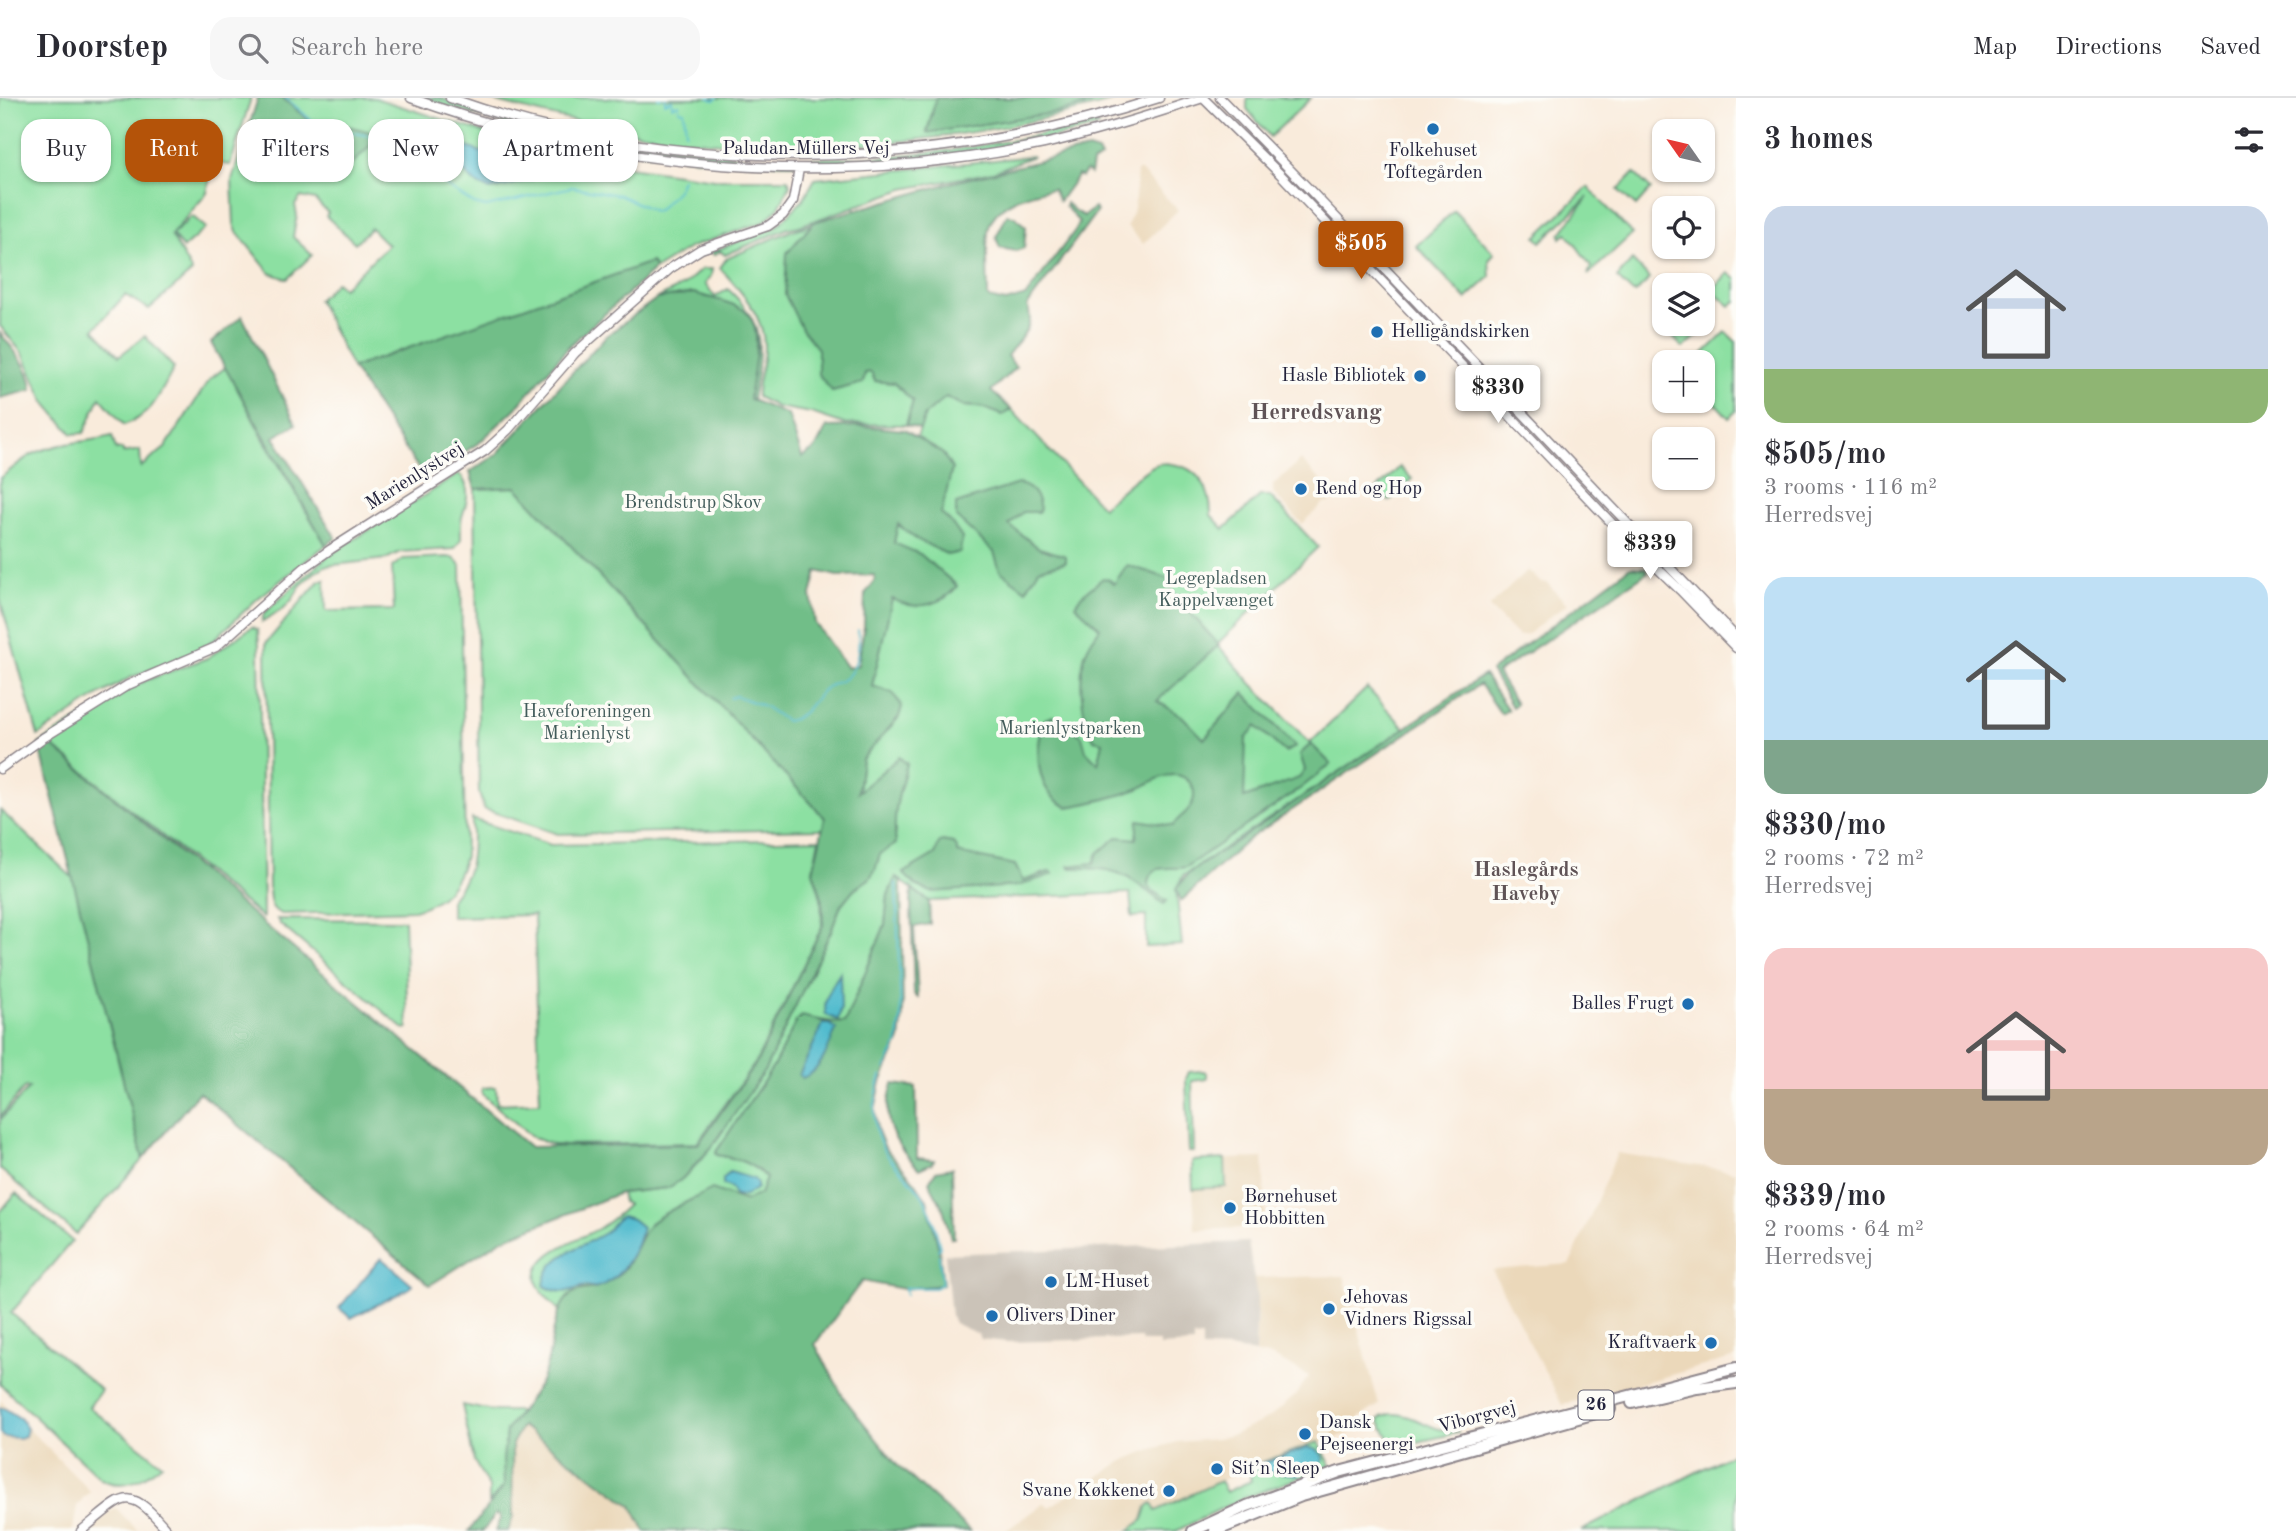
<!DOCTYPE html>
<html lang="en">
<head>
<meta charset="utf-8">
<style>
	:root { --surface:#fff; --page:#f7f7f7; --text:#2b2b33; --muted:#7c7c81; --line:#e1e1e2; --accent:#b45309 }
	body { margin:0; font-family:"Old Standard TT",serif; background:var(--page); color:var(--text); height:100vh; display:flex; flex-direction:column; font-size:26px; white-space:nowrap }
	* { box-sizing:border-box; margin:0 }
	p { font-size:23px; color:var(--muted) }
	.icon { flex:none; width:38px; height:38px; fill:none; stroke:currentColor; stroke-width:2; stroke-linecap:round; stroke-linejoin:round }
	.map { position:relative; flex:1; overflow:hidden }
	.details { display:flex; flex-direction:column; background:var(--surface); width:560px }
	.details>* { flex:none }
	.top-card { position:absolute; left:21px; top:21px; width:665px; height:63px; display:flex; gap:14px }
	.needle { width:46px; rotate:304deg }
	.tools { position:absolute; left:1652px; top:21px; display:grid; gap:14px }
	.tools a { display:grid; place-items:center; width:63px; height:63px; border-radius:14px; background:var(--surface); box-shadow:0 2px 5px #0004; font-size:35px }
	.price { position:absolute; translate:-50% -60px; padding:0 16px; border-radius:7px; background:#fff; color:#222; font-size:23px; line-height:46px; filter:drop-shadow(0 2px 4px #0008) }
	.price::after { content:''; position:absolute; left:50%; top:42px; width:21px; height:16px; margin-left:-10px; background:inherit; clip-path:polygon(0 0,100% 0,50% 100%) }
	.price.on { background:var(--accent); color:#fff }
	ul { padding:0; list-style:none }
	li { display:grid; align-content:center; gap:14px; height:371px; padding:0 28px }
	li span { display:grid; place-items:center; height:217px; border-radius:21px; color:#555 }
	li>.icon { margin-inline-start:auto }
	span .icon { width:126px; height:126px; fill:#fffc; stroke-width:1 }
	li b { font-size:30px }
	h2 { display:flex; justify-content:space-between; align-items:center; height:84px; padding:0 28px; font-size:30px }
	.tag { padding:0 24px; border-radius:21px; background:var(--surface); box-shadow:0 2px 5px #0004; font-size:24px; line-height:63px }
	.tag.on { background:var(--accent); color:#fff }
	header { display:flex; align-items:center; gap:42px; box-sizing:border-box; height:98px; padding:0 35px; background:var(--surface); border-bottom:2px solid var(--line) }
	header strong { font-size:33px }
	nav { display:flex; gap:38px; margin-inline-start:auto; font-size:24px }
	.search { width:490px; height:63px; background:var(--page); display:flex; align-items:center; gap:18px; box-sizing:border-box; padding:0 24px; border-radius:21px; color:var(--muted); font-size:26px }
	main { display:flex; flex:1; min-height:0 }
	.map>svg:first-child { display:block }
	.built { fill:#ebd8ba }
	.industrial { fill:#cbc3b8 }
	.green { fill:#8ce0a2; stroke:#57816e; stroke-width:2 }
	.forest { fill:#71be88; stroke:#4a7062; stroke-width:2; fill-rule:evenodd }
	.water { fill:#51bbce; stroke:#3a6e84; stroke-width:2 }
	.lines { fill:none; stroke-linecap:round; stroke-linejoin:round }
	.stream { stroke:#51bbce; stroke-width:2 }
	.minor-casing { stroke:#8e868b; stroke-width:11 }
	.major-casing { stroke:#8e868b; stroke-width:14 }
	.minor { stroke:#fff; stroke-width:8 }
	.major { stroke:#fff; stroke-width:10 }
	.poi-dot { fill:#1f6fb2; stroke:#fdfcf7; stroke-width:2.5 }
	.labels { text-anchor:middle; dominant-baseline:central; stroke-width:7; stroke-linejoin:round; paint-order:stroke }
	.shield { fill:#fdfcf7; stroke:#646373; stroke-width:2 }
	.shield-label { font-size:18px; font-weight:bold; fill:#22223b }
	.street-label { font-size:19px; fill:#22223b; stroke:#fdfcf7 }
	.poi-label { font-size:19px; fill:#22223b; stroke:#fdfcf7; text-anchor:start }
	.park-label { font-size:19px; fill:#425b5a; stroke:#fdfcf7 }
	.neighbourhood-label { font-size:21px; font-weight:bold; fill:#5f5356; stroke:#fdfcf7 }
	.quarter-label { font-size:23px; font-weight:bold; fill:#5f5356; stroke:#fdfcf7 }
</style>
</head>
<body>
<header>
<strong>Doorstep</strong>
<div class="search"><svg class="icon" aria-label="search" viewBox="0 0 24 24"><circle cx="10" cy="10" r="6"/><path d="M15 15l6 6"/></svg>Search here</div>
<nav><a>Map</a><a>Directions</a><a>Saved</a></nav>
</header>
<main>
<div class="map">
<svg width="1736" height="1433" viewBox="0 0 1736 1433">
	<rect width="100%" height="100%" fill="#fdfcf7"/>
	<filter id="ink" filterUnits="userSpaceOnUse"><feTurbulence type="fractalNoise" baseFrequency=".0143" numOctaves="2"/><feDisplacementMap in="SourceGraphic" scale="14" xChannelSelector="R" yChannelSelector="G"/><feConvolveMatrix kernelMatrix="1 2 1 2 8 2 1 2 1" color-interpolation-filters="sRGB"/></filter>
	<filter id="wash" filterUnits="userSpaceOnUse"><feTurbulence type="fractalNoise" baseFrequency=".00686" numOctaves="4" result="noise"/><feDisplacementMap in="SourceGraphic" scale="28" xChannelSelector="R" yChannelSelector="G"/><feGaussianBlur stdDeviation="1.57" result="paint"/><feColorMatrix in="noise" values="0 0 0 0 0 0 0 0 0 0 0 0 0 0 0 0 0 1.4 0 .05"/><feComposite in="paint" operator="in"/></filter>
	<g filter="url(#wash)">
		<rect width="100%" height="100%" fill="#f9ebdb"/>
		<path class="built" d="M1137 73H1141L1178 112 1143 146 1127 128 1134 111Z
			M1301 362 1336 398 1328 406 1326 403 1302 426 1273 395V387Z
			M1528 472 1540 484 1547 485 1567 506 1526 537 1518 538 1489 509Z
			M1617 1055 1736 1074V1259L1562 1307 1492 1172 1570 1166Z
			M1263 1060 1266 1129 1195 1132 1193 1091 1226 1089 1225 1061Z
			M1344 1178 1379 1307 1354 1323 1358 1332 1260 1366 1190 1396 1123 1433H1005L1045 1405 1049 1409 1123 1363 1152 1351 1178 1344 1218 1341 1235 1336 1269 1320 1295 1298 1309 1278 1274 1259 1255 1255 1257 1218 1253 1180Z
			M0 1302 91 1394 84 1399 77 1408 73 1431 71 1433H0Z
			M522 1328 632 1408 645 1433H508L513 1420 512 1346Z
			M116 1410 138 1433H86L110 1414Z"/>
		<path class="industrial" d="M1248 1144 1257 1200 1255 1255 1235 1251 1202 1250V1239L1193 1240V1246L1159 1248V1244H1142L1141 1240 1008 1244 980 1241 978 1236 954 1225 951 1218 945 1156Z"/>
		<path class="green" d="M0 0H251L230 67 213 64 207 95 171 137 192 174 149 211 125 197 94 231 119 258 145 238 174 270C159 297 154 316 124 327L100 299 84 335 72 336 45 304 23 256 0 228Z
			M282 0H375L537 51 628 69 715 81H788L790 87 779 109 764 124 691 149 655 171 651 165 352 270 318 202 336 184 343 190 388 147 371 130 355 145 326 118 328 115 315 102 301 99 295 107 297 117 293 139 312 157 287 181 270 175 237 134 234 126 232 82 245 40 349 69 352 29 316 28Z
			M421 0H438L530 27 749 60 779 61 881 59 952 52 1021 41 1096 23 1098 29C936 71 766 77 601 48 540 38 481 19 421 0Z
			M483 0H936L927 34 1060 14 1091 6 1092 0H1125C1005 34 878 53 753 47 662 43 571 25 483 0Z
			M1247 0H1311L1270 39 1247 11Z
			M1033 58 993 74 904 91 799 128 786 131 725 157 720 153 714 157 711 154 776 129 802 103 815 81Z
			M1634 75 1651 91 1636 108 1618 92Z
			M1588 89 1632 136 1588 177 1591 168 1567 135 1561 140 1560 137 1588 99 1541 144 1536 139Z
			M1454 113 1494 155 1489 162 1490 179 1466 201 1416 148Z
			M192 118 206 130 183 150 172 137Z
			M812 126 787 155 802 231 818 251 819 276 857 286 863 285 865 275 871 274 875 283 894 285 913 303 906 327 844 326 811 315 777 309 757 299C756 283 764 266 764 250 765 218 740 192 720 170L726 161 788 134Z
			M1632 162 1650 181 1634 196 1617 180Z
			M702 171H712L711 178 705 186 715 199 728 191C768 228 761 252 752 302L749 301 757 249 754 228 694 195 656 201 684 187Z
			M1728 175 1736 181V203L1730 208 1712 192Z
			M1674 226H1694L1701 235 1683 250 1668 234Z
			M1726 234 1736 244V313L1729 320 1703 292V264H1695Z
			M226 269 262 338 326 447 257 501 214 542 194 554 130 580 97 598 38 638 0 501V380C10 373 20 363 31 357 56 344 86 345 112 338L116 352 122 351 123 355 140 352 141 369 165 350 210 281Z
			M946 298 963 308 981 309 1003 317 1011 311 1102 409C1113 400 1144 371 1155 367 1159 365 1167 365 1171 366 1199 369 1211 392 1211 417L1224 431 1260 398H1270L1318 449 1217 546 1252 586 1310 645 1367 590 1405 630 1183 778 1176 791 1182 847 1146 849V818L1132 819 1130 795 929 803 896 779 888 797 885 827 845 924C828 925 814 918 797 922L773 969 716 1054 717 1057C736 1060 753 1065 766 1080L760 1097 747 1103 712 1092 650 1125 632 1160 618 1178 596 1190 581 1191 569 1198 560 1213C553 1206 542 1196 538 1187 526 1157 580 1141 598 1131 609 1124 619 1116 628 1107L623 1104 621 1095 668 1090 682 1081 701 1062 765 972 831 833 841 807 853 792 869 780 875 772 880 756 895 746C892 717 899 694 906 666L899 659 858 695 862 661 899 619 893 595 872 588 892 500C914 511 942 510 957 488L920 456 894 446 897 426 916 441 945 421 941 416V410L952 371 943 356 917 339 925 317Z
			M1400 369 1412 381 1389 403 1377 391Z
			M459 376C472 389 467 404 462 419 460 426 461 435 461 442L454 451 400 454 386 461 325 468 314 475 300 488 292 502 284 510 262 524 264 515 329 457Z
			M516 389 825 720 823 731 558 736 484 711 479 695 475 391Z
			M447 459 454 460 461 468 465 758C457 787 443 804 414 812L282 816C270 812 270 804 269 792L266 545 319 483 325 482 326 513 394 512 392 469 403 461Z
			M252 529 258 532 259 548 263 820 45 642 117 597 147 582 207 560Z
			M0 712 73 780 143 1061 76 1136 0 1071V1022L29 990 25 989 0 1019Z
			M472 721 551 747 819 741 813 772 821 800 822 829 756 964 697 1045 553 1047 532 1039 482 996V990L496 989 497 1006 540 1004 534 817 451 819V801C474 773 472 756 472 721Z
			M277 821 404 822 408 930 404 931 280 826Z
			M1204 973 1207 975V981L1192 983 1194 1054H1189L1186 981 1189 974Z
			M1225 1061 1226 1089 1193 1091 1192 1063Z
			M16 1095 72 1143 11 1215 101 1292 89 1309 162 1366C144 1381 124 1393 101 1381L0 1286V1114Z
			M462 1307 493 1313H519L515 1325 510 1328 504 1388 489 1405V1389L474 1363Z
			M1391 1316C1416 1315 1431 1335 1458 1333V1335L1394 1349 1379 1322 1381 1319Z
			M1319 1344 1331 1368 1239 1402 1176 1433H1128L1143 1422 1147 1409 1152 1406 1156 1413 1220 1383 1226 1394 1251 1383 1250 1378 1256 1373 1254 1367Z
			M1736 1354V1433H1581Z"/>
		<path class="forest" d="M258 0H282L316 28 352 29 381 37 349 69 245 40Z
			M936 0H1092V5L1060 14 927 35Z
			M1088 51 1098 54 1101 60 1092 65 1090 76 1086 73 1082 79 1078 77 1059 103 1053 91C1031 94 996 104 989 129 985 142 988 184 988 200L1006 204 1026 198 1076 131 1079 124 1065 108 1066 105 1076 114 1084 118 1094 110 1097 113 1027 208C1037 228 1019 241 1007 258L1016 269 991 293 1011 311 1003 317 981 309 963 308 946 299 925 317 920 331 906 327 913 303 894 285 875 283 871 274 865 275 863 285 832 293 818 276V251L802 231 785 197 787 155 814 124 950 85Z
			M1007 117 1014 118 1026 129 1024 150 1016 153 1000 150 996 139Z
			M651 164 655 171 569 248 517 309 480 344 429 377 422 376 352 270Z
			M694 195C708 200 729 203 742 211 767 226 752 277 749 301L788 317 802 359 815 351 827 329 863 328 905 332 943 356 952 371 941 416 950 423 962 440 960 454 948 457 916 441 898 426 894 445 920 456 957 488C947 502 926 510 909 507 903 506 897 503 892 501L872 588 893 595 902 609 899 619 862 661 858 694 899 659 907 666C899 695 892 715 896 746L880 756 875 772 869 781 853 792 841 807 831 833 765 972 711 1050 682 1081 668 1090 620 1095 503 1141 430 1187 199 994 143 1061 39 646 45 642 530 1049 698 1046 757 964 823 827 822 800 813 773 825 720 516 389 475 391 470 374 496 357 606 238 656 201ZM817 473 837 478 875 477 874 484 865 496 864 529 858 567 847 570 815 525 811 497Z
			M242 218 296 326 274 339 336 440 326 447 211 245Z
			M0 235C13 251 31 270 32 292L0 300Z
			M1018 386C1032 388 1038 399 1040 411L1038 414H1023L1009 427 1039 450 1066 458V464L1039 471 1026 492 1000 473 994 454 956 419V406Z
			M1127 467 1170 481 1172 494 1219 547 1157 603 1182 618 1204 641 1244 595 1296 649 1285 654 1256 628 1246 641 1244 700 1299 680 1305 672 1300 656 1311 646 1331 666 1301 690 1186 769C1170 773 1150 763 1148 786L1150 791 1167 803 1164 806C1126 777 1121 769 1071 770L1069 768 1094 765 1098 755 1117 739 1136 741 1138 722 1173 728C1178 718 1190 715 1193 703 1197 690 1188 677 1174 677 1160 677 1150 686 1138 691 1116 699 1091 705 1068 709 1034 695 1034 651 1045 621L1053 618 1082 638 1086 653 1098 665 1103 644 1094 642C1082 620 1078 585 1084 560 1086 549 1094 539 1100 530L1075 507 1081 498 1103 480 1109 481 1114 486Z
			M1630 469 1645 470 1648 474 1497 575 1516 606 1512 609 1491 573Z
			M1484 577 1508 612 1501 616 1480 586 1250 740 1181 803 1176 791 1189 775Z
			M942 743 953 745 957 750V755L1015 767 1023 783 1051 773 1053 776 1018 788 931 794 915 787 903 775 935 756 939 745Z
			M896 779 901 783 903 915 900 942 881 984 875 1012 877 1031 885 1050 915 1084 927 1102 939 1152 943 1187 903 1191 862 1183 815 1246 844 1300 897 1367 970 1433H645L632 1408 522 1328 512 1346 513 1420 508 1433H496L501 1418 496 1416 483 1433H469L504 1388 503 1361 506 1333C517 1317 533 1299 542 1281 554 1256 549 1220 568 1199 576 1190 587 1193 597 1189 603 1187 611 1182 616 1179 634 1165 638 1137 651 1125 661 1115 698 1099 712 1091L746 1103 760 1096 766 1080C753 1065 736 1060 717 1057L716 1054 773 969 797 922 802 918 830 925 845 924 885 827 888 797Z
			M912 791 929 803 930 826 914 829 918 900 914 896 911 805Z
			M893 986 916 989 917 1060 934 1062 932 1065 919 1071C893 1043 880 1025 893 986Z
			M952 1070 954 1140H951L943 1110 929 1084 936 1073Z"/>
		<path class="water" d="M437 39 505 62 531 68 535 73 532 82 490 92 475 85 458 68 432 57 426 47 429 40Z
			M840 875 841 911 838 922 826 917C822 902 832 888 840 875Z
			M823 926H829L836 931C829 949 821 974 802 980L799 977Z
			M730 1074 754 1081 757 1085V1090L745 1098H735L731 1090 723 1086V1081Z
			M622 1118 632 1121 642 1129C638 1150 621 1183 597 1189 591 1190 586 1187 581 1189 565 1195 561 1196 544 1188 546 1156 584 1149 606 1134 612 1129 614 1122 622 1118Z
			M381 1160 412 1186 410 1190 351 1220 339 1210Z
			M0 1310H4L21 1321 27 1331 25 1338 20 1340 3 1339 0 1335Z
			M1307 1350C1315 1350 1321 1352 1324 1361L1321 1367 1315 1370 1307 1368 1298 1377 1258 1372 1260 1366Z"/>
		<g class="lines">
			<path class="stream" d="M286 0 319 29 388 41 402 52 408 61 451 91 474 106 486 109 572 89 619 97 654 113 658 112C667 101 678 96 682 81
				M658 0H661
				M665 0V5L672 2V8L679 6V12L684 13 686 34
				M709 0 714 2 717 0
				M730 600 736 598 764 608 786 623C805 620 810 605 823 592 830 585 840 585 847 579 858 568 860 546 858 532
				M885 971 897 947 901 920 896 785
				M881 978C872 1007 870 1037 890 1061 902 1075 916 1086 925 1102 933 1116 936 1133 940 1149L938 1152
				M906 1197 905 1190H935L942 1186 939 1157"/>
		</g>
	</g>
	<g filter="url(#ink)">
		<g class="lines">
			<g class="minor-casing">
				<path id="minor" d="M411 0C616 74 830 90 1044 46 1098 34 1151 17 1203 0
					M450 0C676 81 932 73 1159 0
					M1203 0 1280 76 1623 437 1680 492 1736 550
					M1220 0 1309 91 1736 539
					M0 671 43 640 128 587 216 549 304 470 331 451 485 353 508 332 575 255 671 170 701 151 768 128 783 117 793 103 799 71
					M81 1433C126 1397 127 1385 168 1433"/>
			</g>
			<g class="major-casing">
				<path id="major" d="M1632 1305 1697 1290 1736 1285
					M1193 1433 1247 1408 1339 1374 1736 1270
					M1215 1433 1301 1398 1610 1311"/>
			</g>
			<use href="#minor" class="minor"/>
			<use href="#major" class="major"/>
		</g>
	</g>
	<g class="poi-dot">
		<circle cx="1433" cy="31" r="7"/>
		<circle cx="1377" cy="234" r="7"/>
		<circle cx="1420" cy="278" r="7"/>
		<circle cx="1301" cy="391" r="7"/>
		<circle cx="1688" cy="906" r="7"/>
		<circle cx="1230" cy="1110" r="7"/>
		<circle cx="1051" cy="1184" r="7"/>
		<circle cx="1329" cy="1211" r="7"/>
		<circle cx="992" cy="1218" r="7"/>
		<circle cx="1711" cy="1245" r="7"/>
		<circle cx="1305" cy="1336" r="7"/>
		<circle cx="1217" cy="1371" r="7"/>
		<circle cx="1169" cy="1393" r="7"/>
	</g>
	<g class="labels">
		<rect class="shield" x="1578.5" y="1292.5" width="35" height="29" rx="5"/>
		<g class="shield-label">
			<text x="1596" y="1307">26</text>
		</g>
		<g class="street-label">
			<text x="806" y="51">Paludan-Müllers Vej</text>
			<text transform="translate(415 379) rotate(-32)">Marienlystvej</text>
			<text transform="translate(1477 1320) rotate(-15)">Viborgvej</text>
		</g>
		<g class="poi-label">
			<text x="1433" y="53" text-anchor="middle">Folkehuset<tspan x="1433" dy="22">Toftegården</tspan></text>
			<text x="1391" y="234">Helligåndskirken</text>
			<text x="1406" y="278" text-anchor="end">Hasle Bibliotek</text>
			<text x="1315" y="391">Rend og Hop</text>
			<text x="1674" y="906" text-anchor="end">Balles Frugt</text>
			<text x="1244" y="1099">Børnehuset<tspan x="1244" dy="22">Hobbitten</tspan></text>
			<text x="1065" y="1184">LM-Huset</text>
			<text x="1343" y="1200">Jehovas<tspan x="1343" dy="22">Vidners Rigssal</tspan></text>
			<text x="1006" y="1218">Olivers Diner</text>
			<text x="1697" y="1245" text-anchor="end">Kraftvaerk</text>
			<text x="1319" y="1325">Dansk<tspan x="1319" dy="22">Pejseenergi</tspan></text>
			<text x="1231" y="1371">Sit’n Sleep</text>
			<text x="1155" y="1393" text-anchor="end">Svane Køkkenet</text>
		</g>
		<g class="park-label">
			<text x="693" y="405">Brendstrup Skov</text>
			<text x="1216" y="481">Legepladsen<tspan x="1216" dy="22">Kappelvænget</tspan></text>
			<text x="587" y="614">Haveforeningen<tspan x="587" dy="22">Marienlyst</tspan></text>
			<text x="1070" y="631">Marienlystparken</text>
		</g>
		<g class="neighbourhood-label">
			<text x="1526" y="772">Haslegårds<tspan x="1526" dy="24">Haveby</tspan></text>
		</g>
		<g class="quarter-label">
			<text x="1316" y="314">Herredsvang</text>
		</g>
	</g>
</svg>
<div class="tools">
<a><svg class="needle" viewBox="-14 -14 28 28"><path d="M0-13l5 13h-10z" fill="#e53935"/><path d="M0 13l5-13h-10z" fill="#7c7c81"/></svg></a>
<a><svg class="icon" aria-label="locate" viewBox="0 0 24 24"><circle cx="12" cy="12" r="6"/><path d="M12 2v4M12 18v4M2 12h4M18 12h4"/></svg></a>
<a><svg class="icon" aria-label="layers" viewBox="0 0 24 24"><path d="M12 4l9 5-9 5-9-5zM3 14l9 5 9-5"/></svg></a>
<a>+</a>
<a>−</a>
</div>
<b class="price on" style="left:1361px;top:183px">$505</b>
<b class="price" style="left:1498px;top:327px">$330</b>
<b class="price" style="left:1650px;top:483px">$339</b>
<div class="top-card">
<a class="tag">Buy</a>
<a class="tag on">Rent</a>
<a class="tag">Filters</a>
<a class="tag">New</a>
<a class="tag">Apartment</a>
</div>
</div>
<section class="details">
<h2>3 homes<svg class="icon" aria-label="filters" viewBox="0 0 24 24"><path d="M4 7h16M4 17h16"/><circle cx="9" cy="7" r="2"/><circle cx="15" cy="17" r="2"/></svg></h2>
<ul>
<li><span style="background:linear-gradient(#c9d6e8 75%,#8fb573 0)"><svg class="icon" aria-label="home" viewBox="0 0 24 24"><path d="M3 11l9-7 9 7M6 9v11h12V9"/></svg></span><div><b>$505/mo</b><p>3 rooms · 116 m²</p><p>Herredsvej</p></div></li>
<li><span style="background:linear-gradient(#bfe0f5 75%,#7fa58c 0)"><svg class="icon" aria-label="home" viewBox="0 0 24 24"><path d="M3 11l9-7 9 7M6 9v11h12V9"/></svg></span><div><b>$330/mo</b><p>2 rooms · 72 m²</p><p>Herredsvej</p></div></li>
<li><span style="background:linear-gradient(#f6c9c9 65%,#b9a48a 0)"><svg class="icon" aria-label="home" viewBox="0 0 24 24"><path d="M3 11l9-7 9 7M6 9v11h12V9"/></svg></span><div><b>$339/mo</b><p>2 rooms · 64 m²</p><p>Herredsvej</p></div></li>
</ul>
</section>
</main>
</body>
</html>
